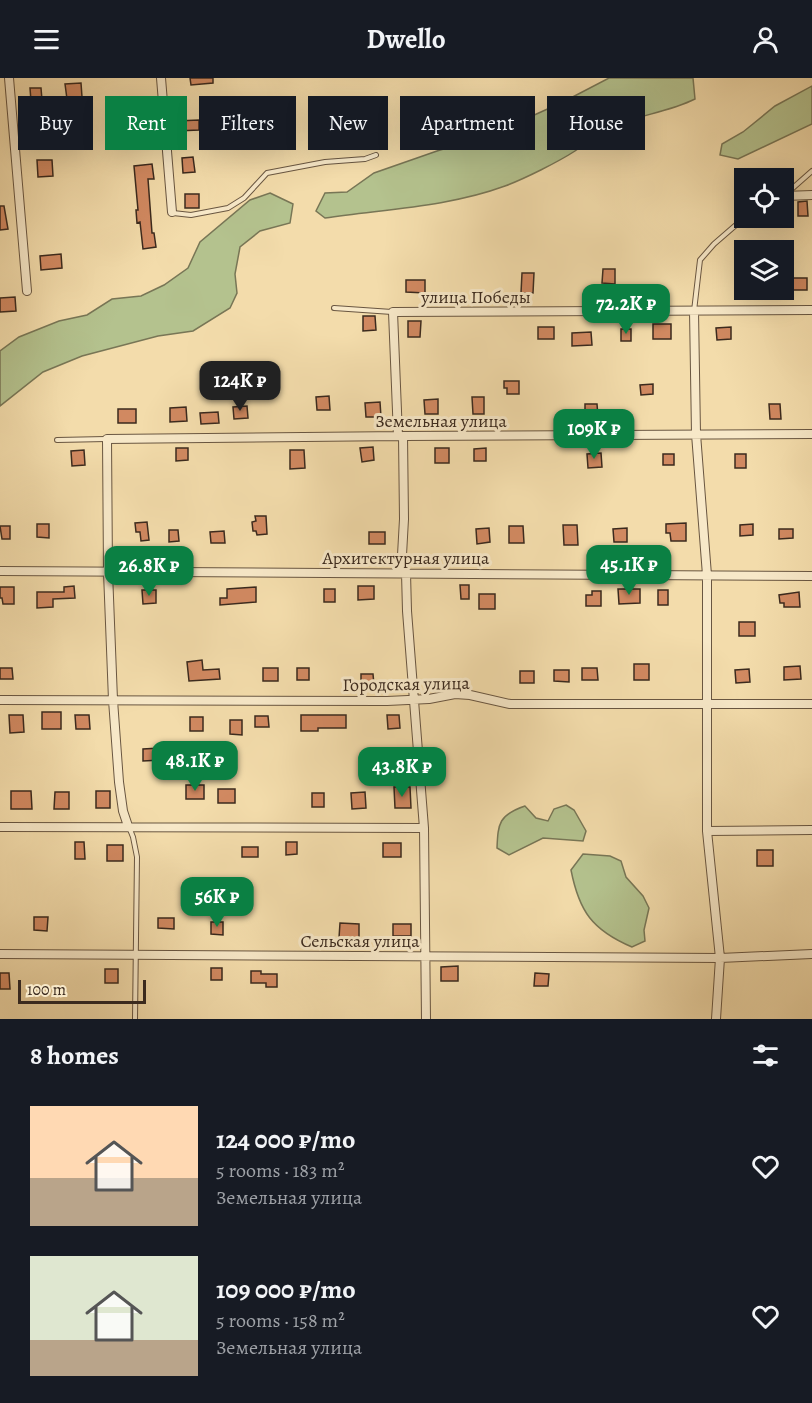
<!DOCTYPE html>
<html lang="en">
<head>
<meta charset="utf-8">
<style>
	:root { --surface:#171b24; --page:#20242c; --text:#f1f3f6; --muted:#9ea1a6; --accent:#0b8043 }
	body { margin:0; font-family:Alegreya,serif; background:var(--page); color:var(--text); height:100vh; display:flex; flex-direction:column; font-size:22px; white-space:nowrap }
	* { box-sizing:border-box; margin:0 }
	p { font-size:20px; color:var(--muted) }
	.icon { flex:none; width:33px; height:33px; fill:none; stroke:currentColor; stroke-width:2; stroke-linecap:round; stroke-linejoin:round }
	.map { position:relative; height:941px; overflow:hidden }
	.drawer { display:flex; flex-direction:column; background:var(--surface); flex:1 }
	.drawer>* { flex:none }
	.banner { position:absolute; left:18px; top:18px; width:777px; height:54px; display:flex; gap:12px }
	.controls { position:absolute; left:734px; top:90px; display:grid; gap:12px }
	.controls a { display:grid; place-items:center; width:60px; height:60px; border-radius:0px; background:var(--surface); box-shadow:0 6px 24px #0002; font-size:30px }
	.scale { position:absolute; left:18px; bottom:15px; width:128px; box-sizing:border-box; padding-left:6px; border:3px solid #3b2a1e; border-top:0; font-size:16px; line-height:21px; white-space:nowrap; color:#3b2a1e; -webkit-text-stroke:4px #f7e8c8; paint-order:stroke }
	.price { position:absolute; translate:-50% -51px; padding:0 14px; border-radius:12px; background:var(--accent); color:#fff; font-size:20px; line-height:39px; filter:drop-shadow(0 2px 3px #0008) }
	.price::after { content:''; position:absolute; left:50%; top:36px; width:18px; height:14px; margin-left:-9px; background:inherit; clip-path:polygon(0 0,100% 0,50% 100%) }
	.price.on { background:#222; color:#fff }
	ul { padding:0; list-style:none }
	li { display:flex; align-items:center; gap:18px; height:150px; padding:0 30px }
	li span { display:grid; place-items:center; flex:none; width:168px; height:120px; border-radius:0px; color:#555 }
	li>.icon { margin-inline-start:auto }
	span .icon { width:72px; height:72px; fill:#fffc; stroke-width:1 }
	li b { font-size:26px }
	h2 { display:flex; justify-content:space-between; align-items:center; height:72px; padding:0 30px; font-size:26px }
	.pill { padding:0 21px; border-radius:0px; background:var(--surface); box-shadow:0 6px 24px #0002; font-size:21px; line-height:54px }
	.pill.on { background:var(--accent); color:#fff }
	header { display:flex; justify-content:space-between; align-items:center; height:78px; padding:0 30px; background:var(--surface); font-size:27px; font-weight:600 }
	.map>svg:first-child { display:block }
	.green { fill:#b4c28e; stroke:#787656; stroke-width:1.5 }
	.building { fill:#d18961; stroke:#3b2a1e; stroke-width:1.5 }
	.lines { fill:none; stroke-linecap:round; stroke-linejoin:round }
	.lane-casing { stroke:#695641; stroke-width:6 }
	.street-casing { stroke:#695641; stroke-width:10 }
	.lane { stroke:#f7e8c8; stroke-width:4 }
	.street { stroke:#f7e8c8; stroke-width:8 }
	.labels { text-anchor:middle; dominant-baseline:central; stroke-width:6; stroke-linejoin:round; paint-order:stroke }
	.street-label { font-size:18px; fill:#3b2a1e; stroke:#f7e8c8 }
</style>
</head>
<body>
<header><svg class="icon" aria-label="menu" viewBox="0 0 24 24"><path d="M4 6h16M4 12h16M4 18h16"/></svg>Dwello<svg class="icon" aria-label="person" viewBox="0 0 24 24"><circle cx="12" cy="8" r="4"/><path d="M4 21q1-7 8-7t8 7"/></svg></header>
<div class="map">
<svg width="812" height="941" viewBox="0 0 812 941">
	<rect width="100%" height="100%" fill="#f3dcab"/>
	<filter id="stains"><feTurbulence type="fractalNoise" baseFrequency=".00333" numOctaves="4"/><feColorMatrix values="0 0 0 0 .2 0 0 0 0 .09 0 0 0 0 .02 0 0 0 .5 -.17"/></filter>
	<radialGradient id="worn" r=".72"><stop offset=".6" stop-color="#630" stop-opacity="0"/><stop offset="1" stop-color="#630" stop-opacity=".3"/></radialGradient>
	<path class="green" d="M609 0H693L695 21C669 34 639 37 613 48 599 53 587 65 575 73 558 84 524 101 505 108 448 129 385 131 325 140L316 133 325 115 347 114 374 95 437 73 490 57 563 24Z
		M812 8V46L738 81 720 77 722 66 743 54 775 28Z
		M270 115 293 126 290 145 260 153 240 169 235 196 237 215 230 230 193 253 158 258 82 278 43 294 0 328V273L19 259 59 243 87 237 112 221 141 218 164 207 188 190 200 164 250 122Z
		M566 727 574 732 586 753 583 763 543 760 509 777 497 770C498 745 499 737 525 728L536 740 548 743 554 731Z
		M583 776 610 778 621 783 626 799 643 818 649 830 644 852 645 863 632 869C592 852 579 833 571 792Z"/>
	<path class="building" d="M190 0H213V5L191 7Z
		M81 5 82 19 67 21 65 6Z
		M30 10H41L42 22 31 23Z
		M199 42V52L176 53V43Z
		M147 48 149 64 136 66 134 50Z
		M48 49 50 66 36 67 35 50Z
		M193 79 195 94 183 95 182 80Z
		M37 82H52L53 98 38 99Z
		M152 86 154 101H148L152 155H154L156 169 143 171 140 144 137 145 136 132H138L134 88Z
		M185 116H199V130H185Z
		M807 123 808 138H798V124Z
		M0 128H4L8 151 0 152Z
		M61 176 62 190 41 192 40 178Z
		M603 191H615V206L602 205Z
		M522 195H534L533 215H521Z
		M792 200H807V212H793Z
		M406 202H425V215L406 214Z
		M15 219 16 233 0 234V220Z
		M363 238H375L376 252 363 253Z
		M408 243H421L420 259H408Z
		M653 246H671V261H653Z
		M538 249H554V261H538Z
		M731 249V261L717 262 716 250Z
		M621 251H631V263H621Z
		M591 254 592 267 572 268V255Z
		M504 303H519V316H507V310H504Z
		M653 306V316L641 317 640 307Z
		M329 318 330 332H317L316 319Z
		M472 319H484V336H473Z
		M438 321V336H425L424 322Z
		M380 324 381 339H366L365 325Z
		M585 326H597L598 339 585 340Z
		M769 326H780L781 341H770Z
		M247 328 248 340 234 341 233 329Z
		M186 329 187 343 170 344V330Z
		M118 331H136V345H118Z
		M218 334 219 345 201 346 200 335Z
		M373 369 374 382 362 384 360 370Z
		M176 370H188V382L176 383Z
		M435 370H449V385H435Z
		M486 370V383H474V371Z
		M84 372 85 387 72 388 71 373Z
		M290 372H304L305 390 290 391Z
		M601 375 602 389 588 390 587 376Z
		M663 376H674V387H663Z
		M735 376H746V390H735Z
		M255 438H266L267 456 257 457 256 453H253L252 444 256 443Z
		M147 444 149 462 141 463 140 454H136L135 445Z
		M686 445V463H671L670 455H666V446Z
		M37 446H49V460L37 459Z
		M753 446V457L740 458V447Z
		M563 447H577L578 467H564Z
		M0 448H10V461H2Z
		M509 448H523L524 465H509Z
		M489 450 490 464 477 466 476 451Z
		M627 450V464H614L613 451Z
		M779 451H793V460L779 461Z
		M169 452H178L179 463 169 464Z
		M224 453 225 465H211L210 454Z
		M369 454H385V466H369Z
		M460 507H469V521H461Z
		M74 508 75 520 53 521V529L37 530V514H64V509Z
		M358 508H374V521L358 522Z
		M0 509H14V526H3L2 520H0Z
		M256 509V524L220 527V520H227V511Z
		M324 511H335V524H324Z
		M618 511H640V525L619 526Z
		M142 512H156V525L143 526Z
		M658 512H668V527H658Z
		M592 513H601V528H586V517H592Z
		M799 514 800 529H784V525H780L779 517Z
		M479 516H495V531H479Z
		M739 544H755V558H739Z
		M202 582 203 592 219 591 220 601 189 603 187 584Z
		M634 586H649V602H634Z
		M800 588 801 601 784 602V589Z
		M0 590H12L13 601H0Z
		M263 590H278V603H263Z
		M297 590H309V602H297Z
		M582 590H597L598 602H582Z
		M749 591 750 604 736 605 735 592Z
		M554 592H569V604L554 603Z
		M520 593H534V605H520Z
		M361 596H373L374 607 361 608Z
		M42 634H61V651H42Z
		M9 637H23L24 654 10 655Z
		M75 637H89L90 651H76Z
		M301 637H346V650H318V653H301Z
		M387 637H399L400 650 388 651Z
		M255 638H268L269 649H255Z
		M190 639H203V653H190Z
		M230 642H242V657L230 656Z
		M160 670 161 682 143 683V671Z
		M186 707H204V721H186Z
		M394 709H410L411 730H395Z
		M218 711H235V725H218Z
		M11 713H31L32 731H11Z
		M96 713H110V730H96Z
		M55 714H69V731H54Z
		M365 714 366 730 352 731 351 715Z
		M312 715H324V729H312Z
		M75 764H84L85 781H75Z
		M286 764H297V776L286 777Z
		M383 765H401V779H383Z
		M107 767H123V783H107Z
		M242 769H258V779H242Z
		M757 772H773V788H757Z
		M34 839H48L47 853 34 852Z
		M158 840H174V851L158 850Z
		M211 844H223V857L211 856Z
		M340 845 359 846V860H339Z
		M393 846H411V858H393Z
		M458 888V903H441V889Z
		M211 890H222V902H211Z
		M105 891H118V905H105Z
		M251 893H261V896H277V909H266V905H251Z
		M0 895H9L10 911H0Z
		M535 895 549 896 548 908H534Z"/>
	<g class="lines">
		<g class="lane-casing">
			<path id="lane" d="M786 116 812 93
				M173 135 191 137 228 130 244 120 267 95 325 84 365 81 376 77
				M334 230 392 234
				M694 233 700 182 714 166 744 140
				M57 362 106 361
				M129 749 133 759 137 779 135 941"/>
		</g>
		<g class="street-casing">
			<path id="street" d="M9 0 27 213
				M161 0 172 134
				M784 118 812 117
				M694 233 696 356 707 497V753L720 880 716 941
				M398 358 393 234 812 232
				M0 493 812 498
				M401 495 404 441 403 358
				M406 495 407 533 424 750 426 941
				M0 622 387 623 429 621 455 616 470 617 510 626H812
				M128 748 123 733 119 704 113 622 108 494 107 361 403 358 812 356
				M0 749 424 750
				M707 753 812 752
				M0 876 720 880 812 876"/>
		</g>
		<use href="#lane" class="lane"/>
		<use href="#street" class="street"/>
	</g>
	<g class="labels">
		<g class="street-label">
			<text x="476" y="219">улица Победы</text>
			<text x="441" y="343">Земельная улица</text>
			<text x="406" y="480">Архитектурная улица</text>
			<text transform="translate(406 606) rotate(-1)">Городская улица</text>
			<text x="360" y="863">Сельская улица</text>
		</g>
	</g>
	<rect width="100%" height="100%" filter="url(#stains)"/>
	<rect width="100%" height="100%" fill="url(#worn)"/>
</svg>
<div class="controls">
<a><svg class="icon" aria-label="locate" viewBox="0 0 24 24"><circle cx="12" cy="12" r="6"/><path d="M12 2v4M12 18v4M2 12h4M18 12h4"/></svg></a>
<a><svg class="icon" aria-label="layers" viewBox="0 0 24 24"><path d="M12 4l9 5-9 5-9-5zM3 14l9 5 9-5"/></svg></a>
</div>
<div class="scale">100 m</div>
<b class="price" style="left:626px;top:257px">72.2K ₽</b>
<b class="price on" style="left:240px;top:334px">124K ₽</b>
<b class="price" style="left:594px;top:382px">109K ₽</b>
<b class="price" style="left:629px;top:518px">45.1K ₽</b>
<b class="price" style="left:149px;top:519px">26.8K ₽</b>
<b class="price" style="left:195px;top:714px">48.1K ₽</b>
<b class="price" style="left:402px;top:720px">43.8K ₽</b>
<b class="price" style="left:217px;top:850px">56K ₽</b>
<div class="banner">
<a class="pill">Buy</a>
<a class="pill on">Rent</a>
<a class="pill">Filters</a>
<a class="pill">New</a>
<a class="pill">Apartment</a>
<a class="pill">House</a>
</div>
</div>
<section class="drawer">
<h2>8 homes<svg class="icon" aria-label="filters" viewBox="0 0 24 24"><path d="M4 7h16M4 17h16"/><circle cx="9" cy="7" r="2"/><circle cx="15" cy="17" r="2"/></svg></h2>
<ul>
<li><span style="background:linear-gradient(#ffd9b3 60%,#b9a48a 0)"><svg class="icon" aria-label="home" viewBox="0 0 24 24"><path d="M3 11l9-7 9 7M6 9v11h12V9"/></svg></span><div><b>124 000 ₽/mo</b><p>5 rooms · 183 m²</p><p>Земельная улица</p></div><svg class="icon" aria-label="heart" viewBox="0 0 24 24"><path d="M12 20l-8-8c-3-5 5-10 8-4 3-6 11-1 8 4z"/></svg></li>
<li><span style="background:linear-gradient(#dfe7d0 70%,#b9a48a 0)"><svg class="icon" aria-label="home" viewBox="0 0 24 24"><path d="M3 11l9-7 9 7M6 9v11h12V9"/></svg></span><div><b>109 000 ₽/mo</b><p>5 rooms · 158 m²</p><p>Земельная улица</p></div><svg class="icon" aria-label="heart" viewBox="0 0 24 24"><path d="M12 20l-8-8c-3-5 5-10 8-4 3-6 11-1 8 4z"/></svg></li>
</ul>
</section>
</body>
</html>
